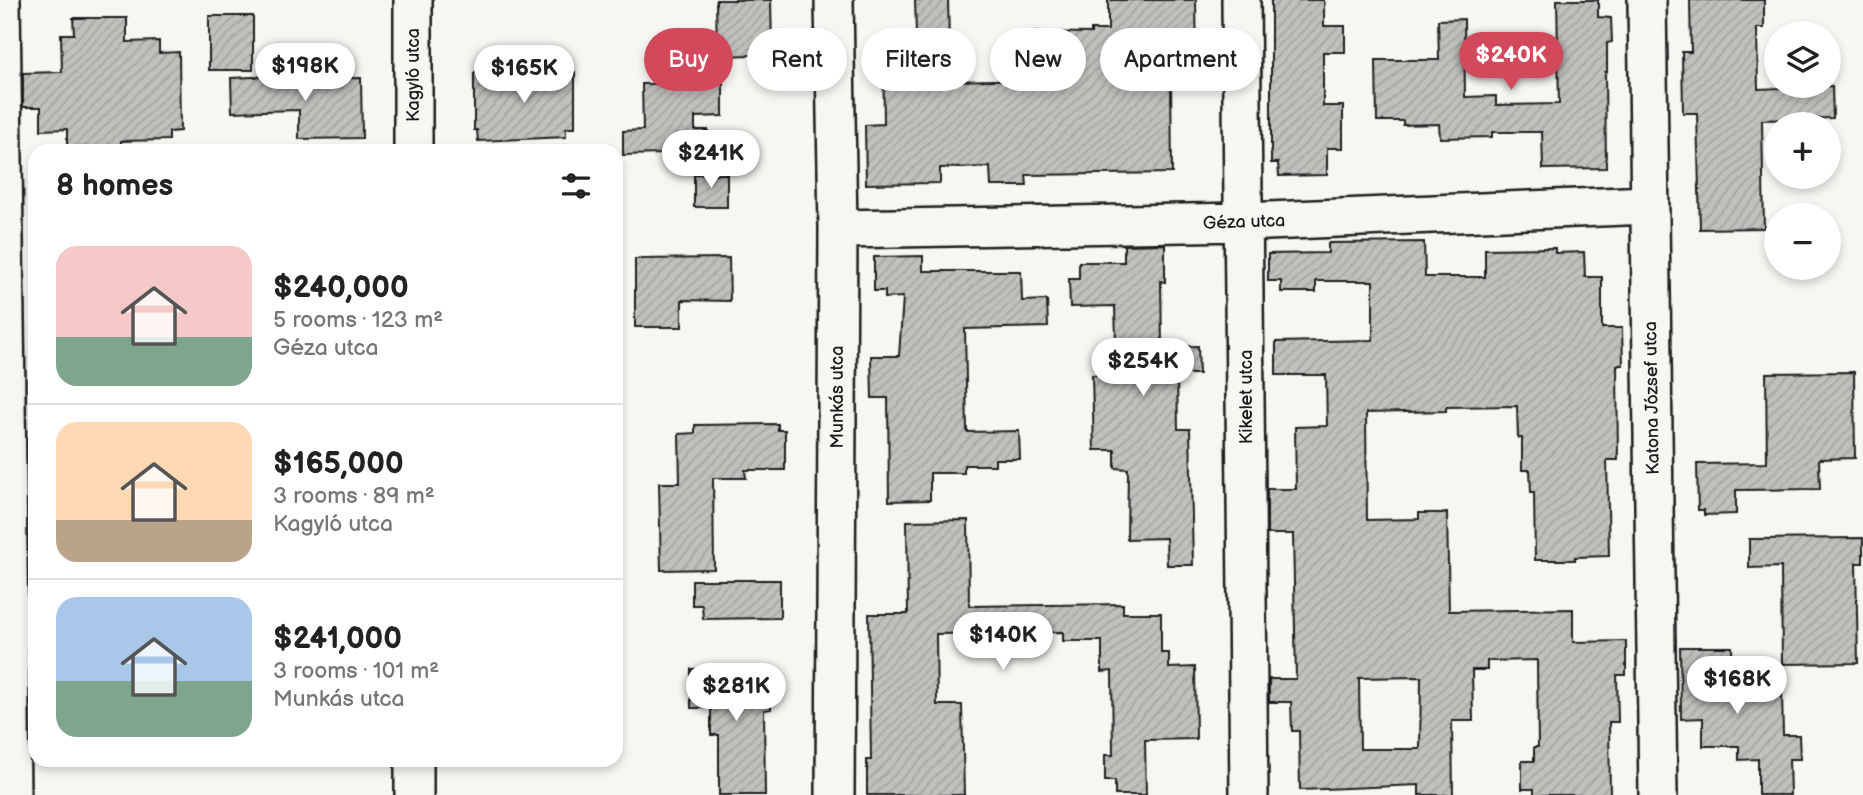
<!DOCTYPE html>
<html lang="en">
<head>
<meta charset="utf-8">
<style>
	:root { --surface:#fff; --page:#f6f6f6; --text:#222; --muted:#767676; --line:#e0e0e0; --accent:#d1495b }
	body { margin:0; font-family:"Balsamiq Sans",sans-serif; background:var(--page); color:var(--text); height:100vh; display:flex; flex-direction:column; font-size:26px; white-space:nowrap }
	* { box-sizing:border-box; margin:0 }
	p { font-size:23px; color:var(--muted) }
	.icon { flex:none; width:38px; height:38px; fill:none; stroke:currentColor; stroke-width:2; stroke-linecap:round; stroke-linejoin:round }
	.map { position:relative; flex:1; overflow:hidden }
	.drawer { position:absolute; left:28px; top:144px; width:595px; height:623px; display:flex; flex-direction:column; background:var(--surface); border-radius:21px; box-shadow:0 4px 10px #0003 }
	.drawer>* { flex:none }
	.hud { position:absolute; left:644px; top:28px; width:665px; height:63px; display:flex; gap:14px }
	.buttons { position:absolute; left:1764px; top:21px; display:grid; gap:14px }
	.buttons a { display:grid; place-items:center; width:77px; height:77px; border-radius:50%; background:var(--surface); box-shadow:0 4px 10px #0003; font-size:35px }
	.price { position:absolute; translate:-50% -60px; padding:0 16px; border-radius:24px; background:#fff; color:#222; font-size:23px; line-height:46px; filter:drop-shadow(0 2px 4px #0008) }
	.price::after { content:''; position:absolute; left:50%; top:42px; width:21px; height:16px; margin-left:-10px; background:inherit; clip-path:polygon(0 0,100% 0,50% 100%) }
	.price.selected { background:var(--accent); color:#fff }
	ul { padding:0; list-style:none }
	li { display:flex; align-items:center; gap:21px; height:175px; padding:0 28px }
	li+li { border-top:2px solid var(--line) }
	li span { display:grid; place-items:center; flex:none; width:196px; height:140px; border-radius:21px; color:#555 }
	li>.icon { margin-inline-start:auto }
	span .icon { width:84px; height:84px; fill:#fffc; stroke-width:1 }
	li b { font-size:30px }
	h2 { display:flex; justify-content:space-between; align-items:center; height:84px; padding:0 28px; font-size:30px }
	.chip { padding:0 24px; border-radius:32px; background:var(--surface); box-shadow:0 4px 10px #0003; font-size:24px; line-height:63px }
	.chip.selected { background:var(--accent); color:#fff }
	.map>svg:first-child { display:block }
	.building { fill:url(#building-hatch); stroke:#1c1c1c; stroke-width:2; fill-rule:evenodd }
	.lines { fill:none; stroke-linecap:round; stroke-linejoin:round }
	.street-casing { stroke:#1c1c1c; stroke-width:42 }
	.street { stroke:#f6f6f2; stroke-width:37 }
	.labels { text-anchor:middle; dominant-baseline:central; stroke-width:5; stroke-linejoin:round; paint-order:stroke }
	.street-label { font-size:18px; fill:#1c1c1c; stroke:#f6f6f2 }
</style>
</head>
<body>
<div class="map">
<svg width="1863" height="795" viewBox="0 0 1863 795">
	<defs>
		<pattern id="building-hatch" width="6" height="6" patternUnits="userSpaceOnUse" patternTransform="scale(1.75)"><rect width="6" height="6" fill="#c0c0bd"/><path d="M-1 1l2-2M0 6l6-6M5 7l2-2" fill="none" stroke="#a4a4a2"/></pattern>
	</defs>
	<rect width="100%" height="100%" fill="#f6f6f2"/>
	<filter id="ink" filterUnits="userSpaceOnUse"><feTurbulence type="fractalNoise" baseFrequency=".0143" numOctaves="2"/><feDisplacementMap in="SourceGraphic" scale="14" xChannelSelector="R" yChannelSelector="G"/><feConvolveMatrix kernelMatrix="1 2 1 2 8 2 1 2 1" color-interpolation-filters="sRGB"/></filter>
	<g filter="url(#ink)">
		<path class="building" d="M716 0H771L772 48H754V55L717 56Z
			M915 0H948L950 81 1032 79V32L1091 33V30H1108V0H1196L1197 67H1174V81H1171L1172 173 1026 175 1027 186H991L990 167 940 168V183L866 184 865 125 884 124 883 36 916 35Z
			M1271 0H1324V26H1345V52H1323V106H1343V148H1327V175L1279 176 1278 163H1271Z
			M1557 0H1598V17L1611 18 1612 42 1607 43V72H1605L1606 168 1543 169 1542 132H1492V137L1440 138 1439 124 1403 125V121H1377L1376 60H1439L1438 20 1464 19 1465 97 1496 96V105L1559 104Z
			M1690 0H1764V28H1757L1758 89 1832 86 1833 118 1762 120 1764 228 1700 229 1697 113H1683L1682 52H1691Z
			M209 16H253V70H209Z
			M73 18H127V42L159 41V53L179 52 180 131 169 132V140L121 141V147L67 148V129L41 130V107H23V73L62 72 61 34H74Z
			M575 72V128H566V137L478 141 477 130H474V73Z
			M293 75V79L361 78 362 138 299 139V110L232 112 231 78Z
			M723 83V116L695 117V130H708V153L623 155V131L643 130 642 84Z
			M694 174H727V207H694Z
			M1424 242 1425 277H1485V249L1555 248V253L1584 252 1585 277H1602V328H1622L1623 365H1617L1618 460H1607L1609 556 1575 557V560H1535L1534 492H1531L1530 470H1522V438H1518L1517 406 1446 407V411L1366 413 1367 520 1419 519V513H1447L1449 611 1573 609V642L1626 641V675H1617L1618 722H1609L1610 795H1534V789H1522V761H1534V747H1538L1537 660 1487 661V670H1472L1473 721H1452L1453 795H1419V785L1300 790 1299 731H1292L1291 702H1269V679H1296L1293 534H1267V489H1296L1295 427 1327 426 1326 375H1276V342L1373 340V281H1316V292H1281V281H1268V254L1328 253V243ZM1421 677 1420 749H1360L1359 678Z
			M1165 244V282L1161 281 1162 347 1198 346 1199 374H1177L1178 429H1190L1193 565H1167L1166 538 1127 539 1128 469 1115 468V450H1094L1092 375H1117L1115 306 1070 307 1069 279H1079V262H1124V245Z
			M923 256V271H1021L1022 301 1047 300 1048 327 965 329 967 432 1019 431 1020 459H995V465H964V473H930V500L889 501 888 398H872L871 356H899L903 297 885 298V291H874V257Z
			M729 258 730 301 682 300V327H635V259Z
			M1854 372 1855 458 1819 459 1820 489 1736 490V514L1704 515V510H1698L1697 464 1767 463 1766 373Z
			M778 424V430H785V470H745L746 478H713L714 569 661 570 659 483H680L679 434 695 433V425Z
			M968 520 969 606 1123 604V613H1161V653H1169V668L1195 667 1196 739 1145 740 1146 795H1115V781H1105V755H1113L1112 671 1102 672V641H1063V632L936 634 937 705H962L964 795H867V760H871L869 614H908L907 521Z
			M1863 538V563H1856L1858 663 1782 664 1781 567 1749 568V539Z
			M692 580H780V618L703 619 702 605H692Z
			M1680 647H1732L1733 693 1782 692 1783 735H1799L1800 759H1789L1790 795H1758V759L1739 760V746H1703V718L1681 719Z
			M771 668V709L764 710 765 795H719V735H711V708H691V669Z"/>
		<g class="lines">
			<g class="street-casing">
				<path id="street" d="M1 0 11 795
					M413 0V150
					M834 0 838 229 835 795
					M1241 0 1249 795
					M1647 0 1658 795
					M838 229 1245 222 1649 205
					M414 760V795"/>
			</g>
			<use href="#street" class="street"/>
		</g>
	</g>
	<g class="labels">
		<g class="street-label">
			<text transform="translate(413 75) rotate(-90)">Kagyló utca</text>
			<text transform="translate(1244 222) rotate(-2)">Géza utca</text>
			<text transform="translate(837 397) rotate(-90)">Munkás utca</text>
			<text transform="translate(1246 397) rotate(-90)">Kikelet utca</text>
			<text transform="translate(1652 398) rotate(-91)">Katona József utca</text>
		</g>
	</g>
</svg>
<div class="buttons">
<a><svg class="icon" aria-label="layers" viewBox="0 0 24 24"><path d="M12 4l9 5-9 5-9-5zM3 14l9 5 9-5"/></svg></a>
<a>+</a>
<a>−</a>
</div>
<b class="price selected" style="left:1511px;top:92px">$240K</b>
<b class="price" style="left:305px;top:103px">$198K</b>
<b class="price" style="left:524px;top:105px">$165K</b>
<b class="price" style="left:711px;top:190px">$241K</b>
<b class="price" style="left:1143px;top:398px">$254K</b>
<b class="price" style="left:1003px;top:672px">$140K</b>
<b class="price" style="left:1737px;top:716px">$168K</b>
<b class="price" style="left:736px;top:723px">$281K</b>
<div class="hud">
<a class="chip selected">Buy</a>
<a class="chip">Rent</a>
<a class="chip">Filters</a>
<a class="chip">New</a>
<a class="chip">Apartment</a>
</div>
<section class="drawer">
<h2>8 homes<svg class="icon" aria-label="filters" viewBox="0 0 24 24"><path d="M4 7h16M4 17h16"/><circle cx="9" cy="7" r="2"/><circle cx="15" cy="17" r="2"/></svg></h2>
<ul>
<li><span style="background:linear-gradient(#f6c9c9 65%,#7fa58c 0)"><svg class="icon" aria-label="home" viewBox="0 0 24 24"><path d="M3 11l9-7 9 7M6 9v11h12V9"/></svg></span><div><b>$240,000</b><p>5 rooms · 123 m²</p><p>Géza utca</p></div></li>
<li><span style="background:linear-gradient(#ffd9b3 70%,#b9a48a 0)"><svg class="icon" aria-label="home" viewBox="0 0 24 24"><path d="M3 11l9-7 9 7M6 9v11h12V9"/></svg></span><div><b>$165,000</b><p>3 rooms · 89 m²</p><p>Kagyló utca</p></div></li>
<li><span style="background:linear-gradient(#a9c7e8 60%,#7fa58c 0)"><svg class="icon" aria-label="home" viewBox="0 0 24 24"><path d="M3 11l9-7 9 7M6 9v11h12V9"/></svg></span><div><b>$241,000</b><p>3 rooms · 101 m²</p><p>Munkás utca</p></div></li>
</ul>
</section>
</div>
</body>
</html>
